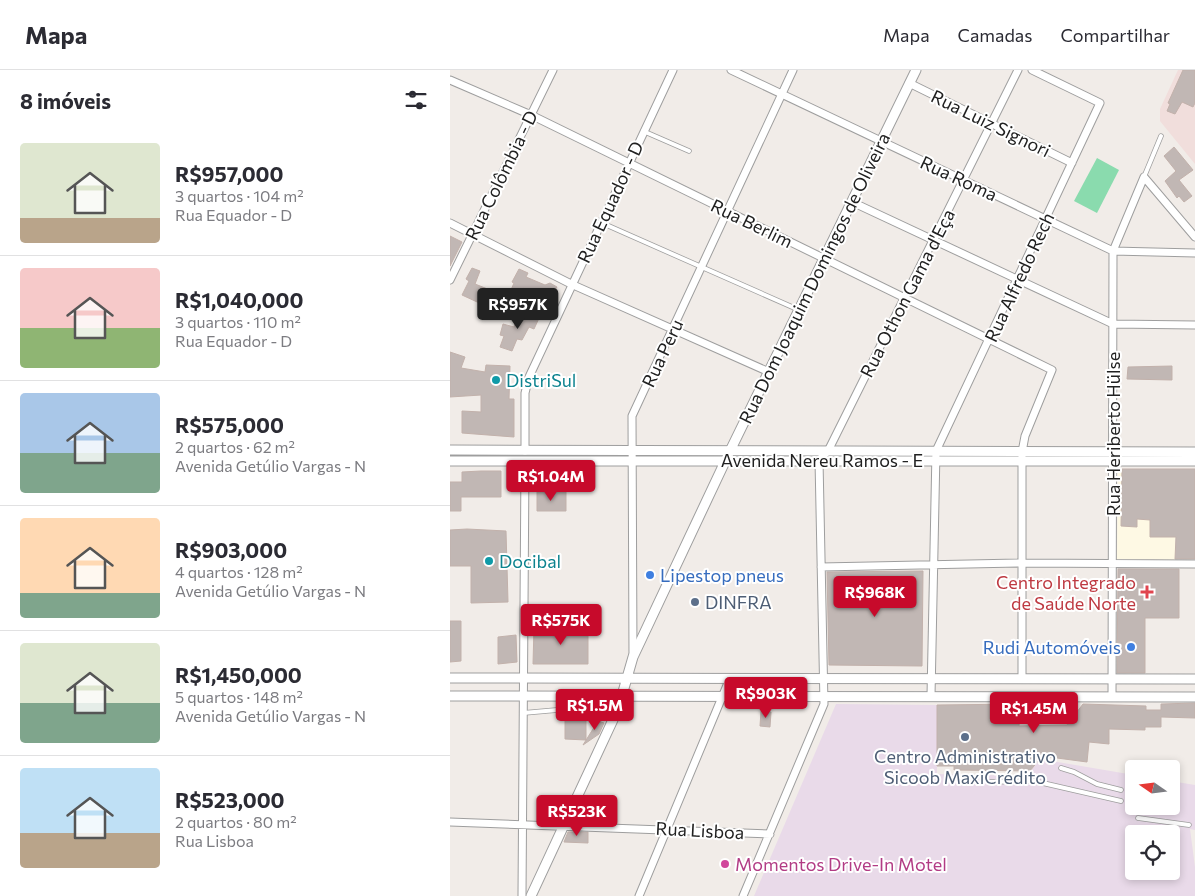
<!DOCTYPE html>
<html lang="pt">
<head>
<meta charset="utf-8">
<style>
	:root { --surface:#fff; --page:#f2f2f3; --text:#2b2b33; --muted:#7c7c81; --line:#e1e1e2; --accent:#c70a2b }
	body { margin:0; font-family:Commissioner,sans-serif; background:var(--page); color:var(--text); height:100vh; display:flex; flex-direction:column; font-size:19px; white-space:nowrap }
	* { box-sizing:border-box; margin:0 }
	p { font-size:16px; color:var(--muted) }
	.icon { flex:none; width:28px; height:28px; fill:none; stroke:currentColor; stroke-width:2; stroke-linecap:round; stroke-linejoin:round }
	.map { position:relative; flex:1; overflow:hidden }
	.sheet { display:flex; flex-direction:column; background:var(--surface); width:450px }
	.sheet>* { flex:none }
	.needle { width:32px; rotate:284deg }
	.controls { position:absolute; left:675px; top:690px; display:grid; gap:10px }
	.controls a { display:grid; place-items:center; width:55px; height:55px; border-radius:5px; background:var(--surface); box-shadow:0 2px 8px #0003; font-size:25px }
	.price { position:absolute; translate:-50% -42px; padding:0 11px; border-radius:5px; background:var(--accent); color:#fff; font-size:16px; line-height:32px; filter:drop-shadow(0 1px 2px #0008) }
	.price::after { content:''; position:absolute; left:50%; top:30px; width:15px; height:11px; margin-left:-8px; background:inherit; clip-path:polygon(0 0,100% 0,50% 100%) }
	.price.active { background:#222; color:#fff }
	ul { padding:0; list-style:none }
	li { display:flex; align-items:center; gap:15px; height:125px; padding:0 20px }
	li+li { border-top:1px solid var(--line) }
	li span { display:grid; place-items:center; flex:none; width:140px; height:100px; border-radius:5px; color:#555 }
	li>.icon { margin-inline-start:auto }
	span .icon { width:60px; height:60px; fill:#fffc; stroke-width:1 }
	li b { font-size:21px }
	h2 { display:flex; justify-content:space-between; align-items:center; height:60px; padding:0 20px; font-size:21px }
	header { display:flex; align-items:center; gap:30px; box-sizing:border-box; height:70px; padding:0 25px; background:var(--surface); border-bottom:1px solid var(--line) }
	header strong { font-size:24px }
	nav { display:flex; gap:28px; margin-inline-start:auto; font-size:18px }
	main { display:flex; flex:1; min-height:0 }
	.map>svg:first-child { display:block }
	.industrial { fill:#e9dae9; fill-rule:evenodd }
	.education { fill:#fef9e4 }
	.military { fill:#f1dedc }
	.pitch { fill:#8adbae }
	.building { fill:#c1b7b4; stroke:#c2b1ab }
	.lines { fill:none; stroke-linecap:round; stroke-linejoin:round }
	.service-casing { stroke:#9e9e9e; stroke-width:5.5 }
	.minor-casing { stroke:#9e9e9e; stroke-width:9 }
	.tertiary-casing { stroke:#9e9e9e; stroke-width:11 }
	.service { stroke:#fff; stroke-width:4 }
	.minor { stroke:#fff; stroke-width:7 }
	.tertiary { stroke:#fff; stroke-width:9 }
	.culture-dot { fill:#0f9aa8; stroke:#fff; stroke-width:2 }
	.shop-dot { fill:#3f7fe0; stroke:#fff; stroke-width:2 }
	.health-dot { fill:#e0444e; stroke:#fff; stroke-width:2 }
	.service-dot { fill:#5c6f8a; stroke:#fff; stroke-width:2 }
	.hotel-dot { fill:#d1479c; stroke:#fff; stroke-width:2 }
	.labels { text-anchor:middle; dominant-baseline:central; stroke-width:4; stroke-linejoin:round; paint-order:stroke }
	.street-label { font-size:18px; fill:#212121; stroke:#fff }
	.culture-label { font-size:18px; fill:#0d838f; stroke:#fff; text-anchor:start }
	.shop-label { font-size:18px; fill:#366cbe; stroke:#fff; text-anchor:start }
	.health-label { font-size:18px; fill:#be3a42; stroke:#fff; text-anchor:end }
	.service-label { font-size:18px; fill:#4e5e75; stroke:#fff; text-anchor:start }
	.hotel-label { font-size:18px; fill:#b23c85; stroke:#fff; text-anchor:start }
</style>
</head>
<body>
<header>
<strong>Mapa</strong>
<nav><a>Mapa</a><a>Camadas</a><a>Compartilhar</a></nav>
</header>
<main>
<section class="sheet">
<h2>8 imóveis<svg class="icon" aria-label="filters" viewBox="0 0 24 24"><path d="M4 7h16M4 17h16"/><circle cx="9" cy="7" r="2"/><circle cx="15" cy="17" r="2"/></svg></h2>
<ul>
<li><span style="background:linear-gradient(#dfe7d0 75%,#b9a48a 0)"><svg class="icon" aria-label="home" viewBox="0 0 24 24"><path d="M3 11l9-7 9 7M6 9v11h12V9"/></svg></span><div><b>R$957,000</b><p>3 quartos · 104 m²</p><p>Rua Equador - D</p></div></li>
<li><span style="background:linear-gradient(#f6c9c9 60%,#8fb573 0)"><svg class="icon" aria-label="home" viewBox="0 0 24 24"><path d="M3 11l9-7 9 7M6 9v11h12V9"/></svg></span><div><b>R$1,040,000</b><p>3 quartos · 110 m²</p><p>Rua Equador - D</p></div></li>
<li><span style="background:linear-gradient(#a9c7e8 60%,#7fa58c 0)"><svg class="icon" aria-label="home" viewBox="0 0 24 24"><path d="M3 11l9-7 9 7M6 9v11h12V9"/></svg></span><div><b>R$575,000</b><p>2 quartos · 62 m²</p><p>Avenida Getúlio Vargas - N</p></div></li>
<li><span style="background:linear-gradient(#ffd9b3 75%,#7fa58c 0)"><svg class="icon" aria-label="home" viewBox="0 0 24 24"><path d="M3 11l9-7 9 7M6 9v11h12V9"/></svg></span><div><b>R$903,000</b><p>4 quartos · 128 m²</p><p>Avenida Getúlio Vargas - N</p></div></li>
<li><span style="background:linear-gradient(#dfe7d0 60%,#7fa58c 0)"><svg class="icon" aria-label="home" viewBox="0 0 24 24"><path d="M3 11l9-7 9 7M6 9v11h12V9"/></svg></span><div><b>R$1,450,000</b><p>5 quartos · 148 m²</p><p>Avenida Getúlio Vargas - N</p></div></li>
<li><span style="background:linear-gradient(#bfe0f5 65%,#b9a48a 0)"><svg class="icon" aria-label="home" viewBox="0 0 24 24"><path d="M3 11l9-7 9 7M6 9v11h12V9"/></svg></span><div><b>R$523,000</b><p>2 quartos · 80 m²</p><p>Rua Lisboa</p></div></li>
</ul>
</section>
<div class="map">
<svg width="745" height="826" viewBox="0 0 745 826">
	<rect width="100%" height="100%" fill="#f1ece8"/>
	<path class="industrial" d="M386 634 487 635V704L577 706 590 689 684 705V736H721V711L745 715V760L740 759 745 797V826H304ZM684 764H721V801H684Z"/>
	<path class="education" d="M668 399H726L725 490 667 489Z"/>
	<path class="military" d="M728 0H745V94L710 51V39Z"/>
	<path class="pitch" d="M647 88 669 100 647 143 624 131Z"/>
	<path class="building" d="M733 0H745V33L743 37 732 32 725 44 717 41 720 34 718 33Z
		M724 77 743 100 729 110 742 126 734 132 729 126 727 128 715 111 726 101 714 86Z
		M0 166 12 172 0 196Z
		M22 198 30 201 25 214 45 222 38 237 12 225 19 211 16 209Z
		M69 199 78 203 76 207 95 215 100 213 107 217 102 226 93 223 92 226 86 224 73 218 66 233 57 229 64 213 62 212Z
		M71 241 90 246 84 259 79 257 72 270 67 269 62 281 50 277 54 266 50 265 53 254 64 257Z
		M0 282 15 287 11 298 35 302 36 295 60 296 59 329H64V367L12 363V341L31 342V325L0 327Z
		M722 296V310L677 309 678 297Z
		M672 399H745V489H725L726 467H700V450L687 449V457L671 456Z
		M31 401H51V427H11V441H0V412H12V402Z
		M87 422H116V441H87Z
		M17 459 56 461 58 532 21 533V496H0V460Z
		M668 499H729V548H695V603H667Z
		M473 501 472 596 379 595 377 502Z
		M0 551H11V591L0 592Z
		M84 558 138 559V594H83Z
		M66 565 67 592 48 594V567Z
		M745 633V648L711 647V657H695V660L659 659V674L639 672 637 692 592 686 580 701 504 700V696H487V635L570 634 569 656 617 655 633 634 696 636V640H711V634Z
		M311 641 321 642 320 657 310 656Z
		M115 642H136V670L115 669Z
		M148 651 154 653 149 664 133 675Z
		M118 762H138V773L114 772Z"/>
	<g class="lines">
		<g class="service-casing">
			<path id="service" d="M193 61 239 81
				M694 107 711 66
				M152 153 349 240
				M73 643 107 640
				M611 698 624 702 647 714 671 720
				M539 712 584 711 671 731
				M688 748 739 755"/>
		</g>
		<g class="minor-casing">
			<path id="minor" d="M281 0 663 181 745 183
				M0 10 81 45 602 300 575 366 572 382V608
				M459 13 622 93
				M402 132 663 254 745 255
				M0 153 121 214 319 302
				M0 210 103 0
				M75 381V323L79 307 223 0
				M371 497 572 493 745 494
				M183 585 182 346 343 0
				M481 626 486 381 650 33 582 0
				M662 627 663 181 694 107 745 167
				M0 752 320 764
				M72 826 75 392
				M189 826 280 608
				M293 826 374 634 369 390 378 381 568 0"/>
		</g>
		<g class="tertiary-casing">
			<path id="tertiary" d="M0 380 745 382
				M0 391H745
				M0 608 745 609
				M0 626 745 627
				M81 826 168 639 183 587 280 381 466 0"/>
		</g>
		<use href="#service" class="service"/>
		<use href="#minor" class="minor"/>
		<use href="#tertiary" class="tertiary"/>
	</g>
	<g class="culture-dot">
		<circle cx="46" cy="310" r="5"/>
		<circle cx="39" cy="491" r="5"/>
	</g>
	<g class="shop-dot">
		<circle cx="200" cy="505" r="5"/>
		<circle cx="681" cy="577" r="5"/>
	</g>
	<path class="health-dot" d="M694.5 514.5h5v5h5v5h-5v5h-5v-5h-5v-5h5z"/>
	<g class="service-dot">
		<circle cx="245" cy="532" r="5"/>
		<circle cx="515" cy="667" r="5"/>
	</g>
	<circle class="hotel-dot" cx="275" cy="794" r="5"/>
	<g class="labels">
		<g class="street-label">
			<text transform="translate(541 53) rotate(26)">Rua Luiz Signori</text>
			<text transform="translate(51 105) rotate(-64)">Rua Colômbia - D</text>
			<text transform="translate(509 108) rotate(25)">Rua Roma</text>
			<text transform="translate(160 132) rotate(-65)">Rua Equador - D</text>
			<text transform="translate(302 153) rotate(26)">Rua Berlim</text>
			<text transform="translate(569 207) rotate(-65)">Rua Alfredo Rech</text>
			<text transform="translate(364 208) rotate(-64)">Rua Dom Joaquim Domingos de Oliveira</text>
			<text transform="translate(457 223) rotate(-63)">Rua Othon Gama d'Eça</text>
			<text transform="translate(212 283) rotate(-65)">Rua Peru</text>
			<text transform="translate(663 364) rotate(-90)">Rua Heriberto Hülse</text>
			<text x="372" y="390">Avenida Nereu Ramos - E</text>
			<text transform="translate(250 760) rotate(3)">Rua Lisboa</text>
		</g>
		<g class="culture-label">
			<text x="56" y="310">DistriSul</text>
			<text x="49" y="491">Docibal</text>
		</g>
		<g class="shop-label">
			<text x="210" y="505">Lipestop pneus</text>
			<text x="671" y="577" text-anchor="end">Rudi Automóveis</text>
		</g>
		<g class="health-label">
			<text x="686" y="512">Centro Integrado<tspan x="686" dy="21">de Saúde Norte</tspan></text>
		</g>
		<g class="service-label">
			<text x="255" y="532">DINFRA</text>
			<text x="515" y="686" text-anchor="middle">Centro Administrativo<tspan x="515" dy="21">Sicoob MaxiCrédito</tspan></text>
		</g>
		<g class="hotel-label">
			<text x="285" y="794">Momentos Drive-In Motel</text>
		</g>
	</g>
</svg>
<div class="controls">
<a><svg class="needle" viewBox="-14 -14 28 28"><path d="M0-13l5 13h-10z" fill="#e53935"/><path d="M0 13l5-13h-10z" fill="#7c7c81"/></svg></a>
<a><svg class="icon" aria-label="locate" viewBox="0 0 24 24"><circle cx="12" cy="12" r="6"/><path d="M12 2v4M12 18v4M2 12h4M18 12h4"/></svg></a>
</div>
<b class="price active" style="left:68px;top:260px">R$957K</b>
<b class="price" style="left:101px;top:432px">R$1.04M</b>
<b class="price" style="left:425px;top:548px">R$968K</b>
<b class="price" style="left:111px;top:576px">R$575K</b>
<b class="price" style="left:316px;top:649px">R$903K</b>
<b class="price" style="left:145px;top:661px">R$1.5M</b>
<b class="price" style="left:584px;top:664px">R$1.45M</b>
<b class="price" style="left:127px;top:767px">R$523K</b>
</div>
</main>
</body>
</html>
